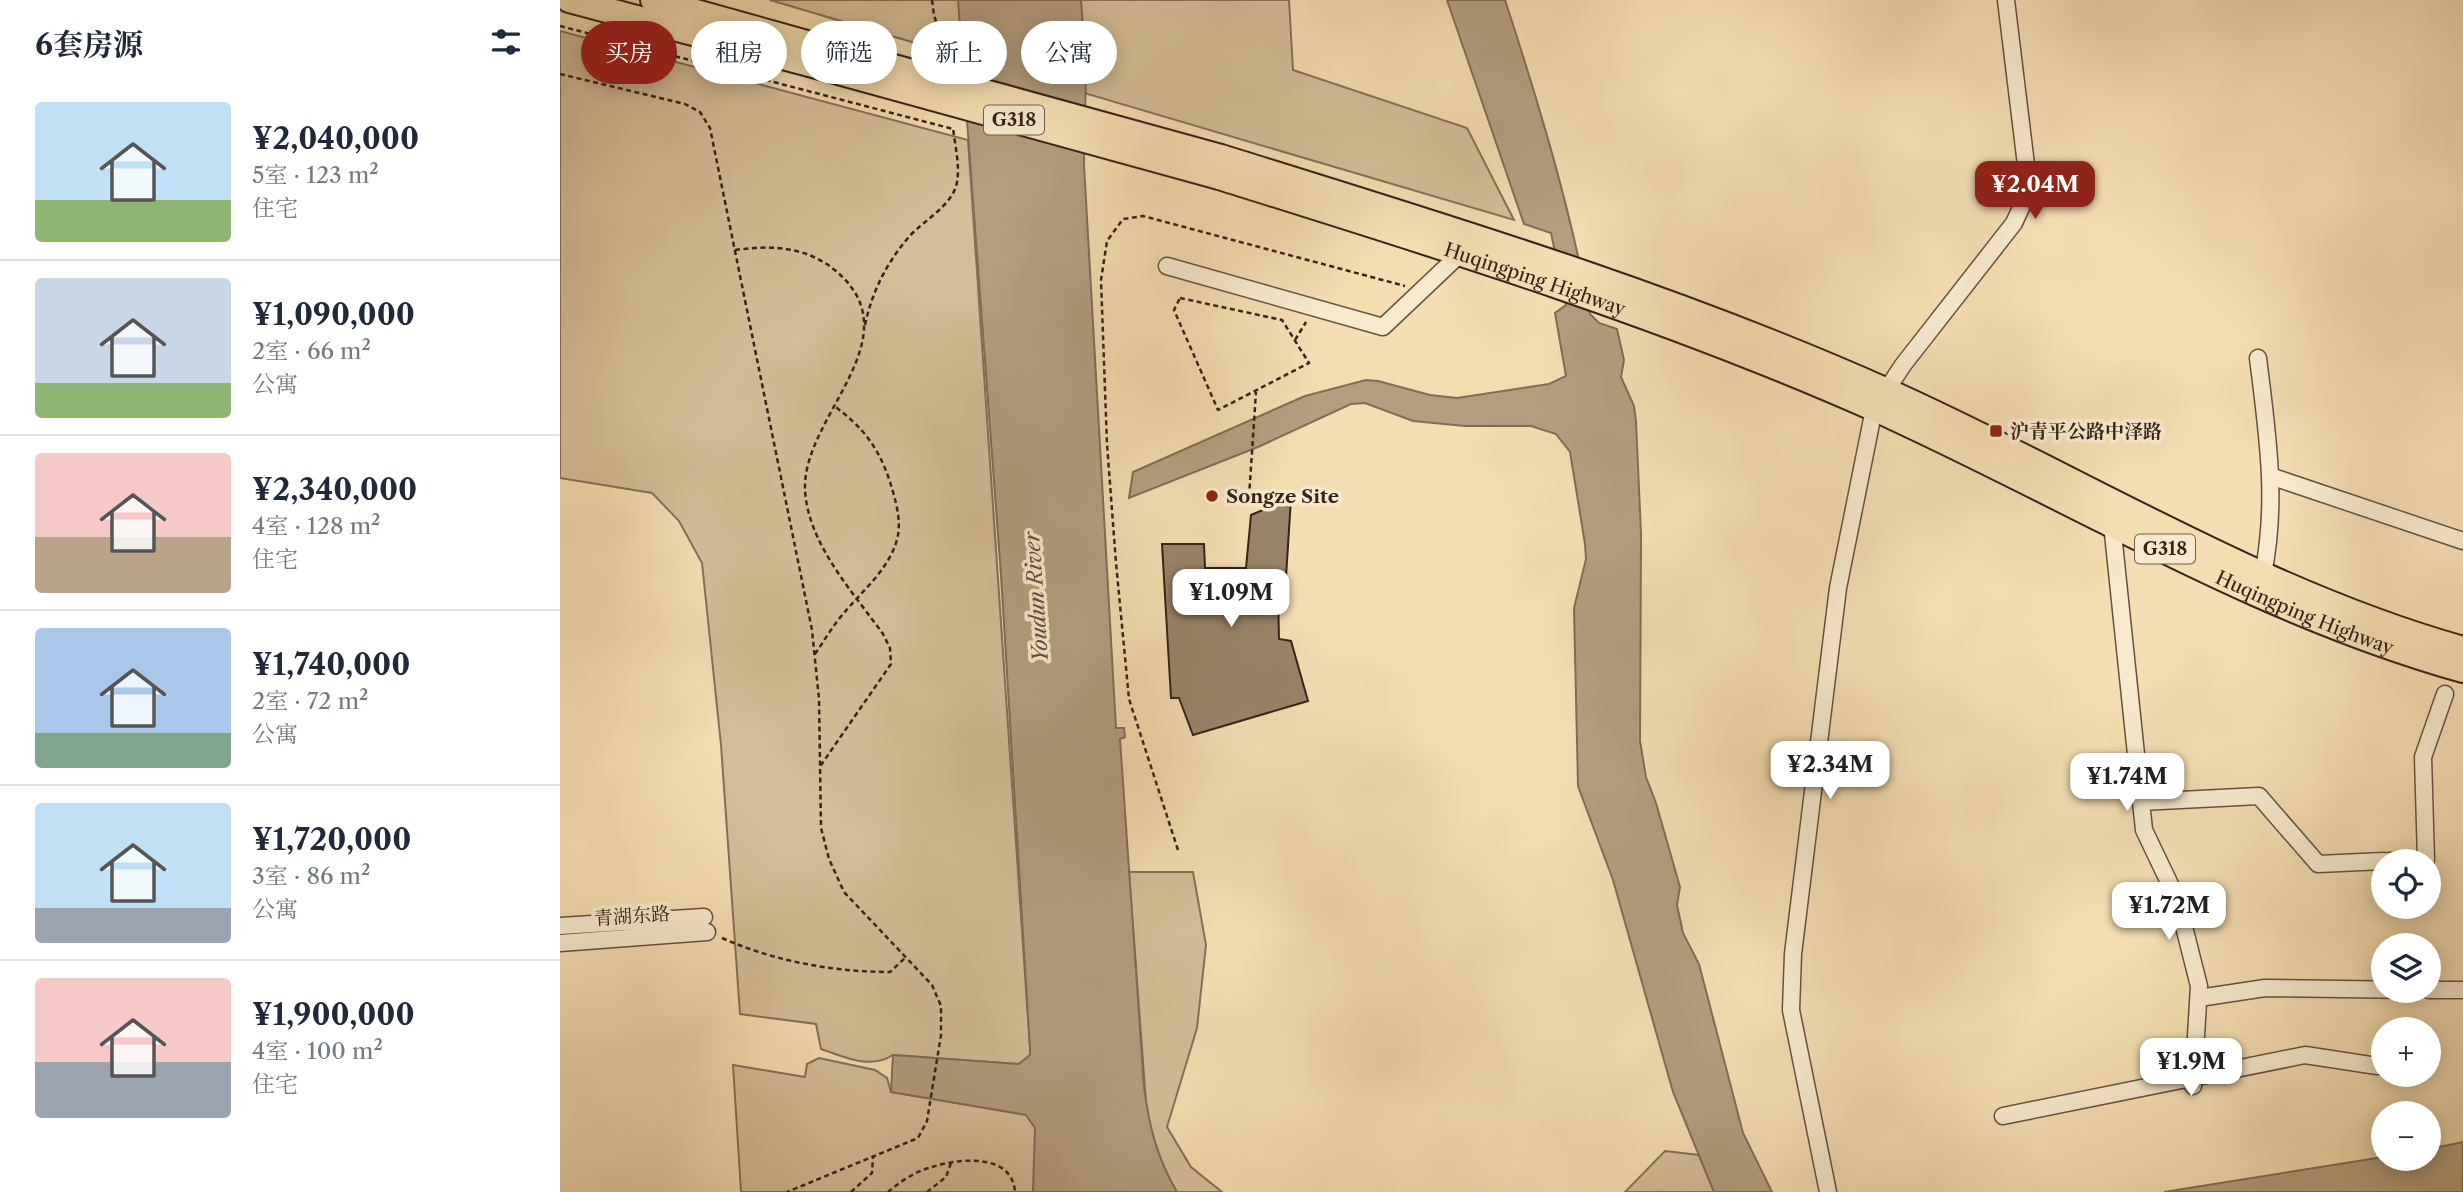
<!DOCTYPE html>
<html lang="zh">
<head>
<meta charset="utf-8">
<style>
	:root { --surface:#fff; --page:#f6f6f7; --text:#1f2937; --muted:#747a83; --line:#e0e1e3; --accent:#8f2418 }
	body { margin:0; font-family:"Libre Caslon Text","Noto Serif SC",serif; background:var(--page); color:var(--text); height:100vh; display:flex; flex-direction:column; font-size:26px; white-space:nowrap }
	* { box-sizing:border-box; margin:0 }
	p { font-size:23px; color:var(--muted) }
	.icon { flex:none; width:38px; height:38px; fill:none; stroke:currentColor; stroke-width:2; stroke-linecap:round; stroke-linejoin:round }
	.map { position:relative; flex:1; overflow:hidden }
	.sheet { display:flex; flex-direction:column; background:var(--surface); width:560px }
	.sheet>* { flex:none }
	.hud { position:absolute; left:21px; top:21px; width:665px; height:63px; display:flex; gap:14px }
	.buttons { position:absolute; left:1811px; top:849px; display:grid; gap:14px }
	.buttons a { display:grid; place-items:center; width:70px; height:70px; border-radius:50%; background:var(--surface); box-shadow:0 4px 18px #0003; font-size:35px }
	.price { position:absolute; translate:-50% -60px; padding:0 16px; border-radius:14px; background:#fff; color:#222; font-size:23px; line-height:46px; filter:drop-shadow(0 2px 4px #0008) }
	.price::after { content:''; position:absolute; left:50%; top:42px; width:21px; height:16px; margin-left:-10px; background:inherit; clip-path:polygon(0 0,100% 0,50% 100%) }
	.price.current { background:var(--accent); color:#fff }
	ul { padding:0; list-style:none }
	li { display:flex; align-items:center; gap:21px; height:175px; padding:0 35px }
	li+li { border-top:2px solid var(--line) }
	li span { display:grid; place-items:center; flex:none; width:196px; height:140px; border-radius:7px; color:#555 }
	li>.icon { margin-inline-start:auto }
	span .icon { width:84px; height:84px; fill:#fffc; stroke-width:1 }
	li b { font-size:30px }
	h2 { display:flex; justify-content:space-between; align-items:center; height:84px; padding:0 35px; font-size:30px }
	.tag { padding:0 24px; border-radius:32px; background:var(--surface); box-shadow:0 4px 18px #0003; font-size:24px; line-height:63px }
	.tag.current { background:var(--accent); color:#fff }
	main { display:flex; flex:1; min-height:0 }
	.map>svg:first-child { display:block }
	.green { fill:#d4bd97; stroke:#867058; stroke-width:2 }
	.water { fill:#b49d7d; stroke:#826c55; stroke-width:2 }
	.building { fill:#998368; stroke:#372218; stroke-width:2 }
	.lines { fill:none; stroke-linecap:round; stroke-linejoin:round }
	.minor-casing { stroke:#66513e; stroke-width:19 }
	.highway-casing { stroke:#372218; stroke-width:28 }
	.path { stroke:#372218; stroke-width:2.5; stroke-dasharray:5 3.5; stroke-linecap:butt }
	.minor { stroke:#f8e9cc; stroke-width:16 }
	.highway { stroke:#f4ddb1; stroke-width:24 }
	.highway-bridge-casing { stroke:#372218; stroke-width:28; stroke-linecap:butt }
	.highway-bridge { stroke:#f4ddb1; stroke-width:24 }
	.poi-dot { fill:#8f2418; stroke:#f8e9cc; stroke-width:2.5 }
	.labels { text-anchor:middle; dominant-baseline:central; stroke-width:7; stroke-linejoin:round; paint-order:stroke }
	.shield { fill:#f8e9cc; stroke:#715e4e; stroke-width:2 }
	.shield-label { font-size:18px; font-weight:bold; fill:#372218 }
	.street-label { font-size:19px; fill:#372218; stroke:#f8e9cc }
	.poi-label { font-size:19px; font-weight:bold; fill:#372218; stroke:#f8e9cc; text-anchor:start }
	.water-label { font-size:21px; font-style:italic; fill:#634d3b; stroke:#f8e9cc }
</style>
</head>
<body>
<main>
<section class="sheet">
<h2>6套房源<svg class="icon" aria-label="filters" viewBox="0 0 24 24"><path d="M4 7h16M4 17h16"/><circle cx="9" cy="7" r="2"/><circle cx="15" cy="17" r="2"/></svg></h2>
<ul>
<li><span style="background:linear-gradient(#bfe0f5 70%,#8fb573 0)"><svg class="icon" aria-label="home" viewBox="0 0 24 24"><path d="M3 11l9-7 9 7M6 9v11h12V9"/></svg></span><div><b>¥2,040,000</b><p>5室 · 123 m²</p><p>住宅</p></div></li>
<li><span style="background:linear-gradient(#c9d6e8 75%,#8fb573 0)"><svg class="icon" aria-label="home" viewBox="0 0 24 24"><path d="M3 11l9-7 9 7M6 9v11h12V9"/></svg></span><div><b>¥1,090,000</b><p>2室 · 66 m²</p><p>公寓</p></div></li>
<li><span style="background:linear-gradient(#f6c9c9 60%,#b9a48a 0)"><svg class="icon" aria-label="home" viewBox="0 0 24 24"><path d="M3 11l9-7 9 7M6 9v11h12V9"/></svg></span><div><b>¥2,340,000</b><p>4室 · 128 m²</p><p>住宅</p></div></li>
<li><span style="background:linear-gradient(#a9c7e8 75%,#7fa58c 0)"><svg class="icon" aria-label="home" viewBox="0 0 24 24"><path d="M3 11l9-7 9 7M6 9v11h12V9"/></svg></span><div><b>¥1,740,000</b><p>2室 · 72 m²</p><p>公寓</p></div></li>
<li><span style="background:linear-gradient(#bfe0f5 75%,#9aa5b1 0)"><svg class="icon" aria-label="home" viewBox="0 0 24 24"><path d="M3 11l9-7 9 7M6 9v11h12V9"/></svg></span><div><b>¥1,720,000</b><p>3室 · 86 m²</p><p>公寓</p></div></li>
<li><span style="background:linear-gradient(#f6c9c9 60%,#9aa5b1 0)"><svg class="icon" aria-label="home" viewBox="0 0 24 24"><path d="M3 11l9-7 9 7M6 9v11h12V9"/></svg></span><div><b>¥1,900,000</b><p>4室 · 100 m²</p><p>住宅</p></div></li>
</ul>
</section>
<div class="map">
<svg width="1903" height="1192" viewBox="0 0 1903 1192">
	<rect width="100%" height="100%" fill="#f4ddb1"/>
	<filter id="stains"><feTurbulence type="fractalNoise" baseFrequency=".00286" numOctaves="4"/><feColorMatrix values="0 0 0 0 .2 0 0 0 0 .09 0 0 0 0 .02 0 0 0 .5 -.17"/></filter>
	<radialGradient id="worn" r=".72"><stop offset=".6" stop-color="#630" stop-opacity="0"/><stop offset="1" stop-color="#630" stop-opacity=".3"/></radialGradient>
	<path class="green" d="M210 0H729L733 70 907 128 954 220Z
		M0 31 408 140 470 1048V1055L459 1064 333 1055C310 1070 285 1057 261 1049L256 1024 180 1014 161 745 142 563 119 521 92 493 0 478Z
		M569 872H633L646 945 637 1028 607 1127 631 1167 662 1192H181L173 1065 245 1077 247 1064 259 1058 315 1070 327 1078 331 1092 421 1107 587 1116Z
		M1105 1151 1139 1155 1154 1192H1065Z"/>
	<path class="water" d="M398 0H521L526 72 524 165 556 728H564L565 737 560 739 584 1087C589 1126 597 1158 617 1192H473L475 1128 466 1115 331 1092 333 1055 459 1064 470 1055V1048L441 575Z
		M887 0H945C979 104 1010 207 1030 314L1039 323 1057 329 1064 360 1061 377 1074 406 1076 421 1081 534 1080 741 1086 777 1096 803 1120 887 1117 905 1123 933 1139 964 1183 1133 1212 1192H1154L1113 1092 1053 880 1018 786 1014 608 1026 559 1025 544 1010 452 996 434 971 426H905L853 421 805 403 791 404 698 447 569 498 573 472 745 396 806 380 818 381 870 395 897 398 989 384 1006 376 995 313 1006 305 991 233 964 224Z
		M1903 1142V1192H1604L1823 1157 1869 1158V1149Z"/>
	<path class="building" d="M731 498 725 593 718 594 719 639 731 641 748 701 633 735 619 698H611L602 544H644L645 568H686L691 515Z"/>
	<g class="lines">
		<g class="minor-casing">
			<path id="minor" d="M607 266 823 327 900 254
				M1698 358C1707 431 1718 501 1703 574
				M1713 477 1903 541
				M1552 524 1581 802 1699 796 1758 864 1824 861
				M1581 802 1584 830 1617 899 1639 986 1633 1086
				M1829 861 1866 860 1863 757 1885 694
				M0 926 144 917
				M0 943 147 932
				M1869 990H1903
				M1639 998 1705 988 1855 990
				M1443 1116 1745 1055 1817 1066
				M1268 1192 1231 1010 1233 954 1278 588 1314 409 1343 365 1454 223 1465 199 1467 173 1446 0"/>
		</g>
		<g class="highway-casing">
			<g id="highway">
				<path d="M9 0 249 64"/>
				<path d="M93 0 254 45"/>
				<path d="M661 157C886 227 1112 295 1327 391 1517 476 1702 593 1903 649"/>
				<path id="s1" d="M659 177C880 246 1101 314 1313 408 1508 496 1695 612 1903 670"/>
			</g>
		</g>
		<path class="path" d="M372 0 374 15 389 62
			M0 26 393 129
			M0 74 125 104 140 112 150 128 252 630 259 699 261 828 269 859 284 892 372 985 381 1006V1035L367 1121 358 1138 227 1192
			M175 250C211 245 246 246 276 271 355 338 242 416 245 490 248 544 293 592 323 634L330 648 331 664 259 768
			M620 298 722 320 749 363 658 410 614 310Z
			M305 325C312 292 326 264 348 238 362 221 393 206 397 182 400 166 395 145 393 128
			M735 340 746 322
			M689 497 696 392
			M255 654C264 641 272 627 283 614 302 591 332 567 338 535 341 518 335 498 330 482 319 448 303 427 274 406
			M618 850 569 699 556 563 547 444 541 280 547 241 563 219 583 216 845 286
			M162 938C214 961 273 972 330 972L346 957
			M291 1192 312 1173 313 1157
			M328 1192C336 1185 346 1178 356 1173 383 1160 452 1147 455 1192
			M367 1192 386 1177 391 1163"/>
		<use href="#minor" class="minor"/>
		<use href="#highway" class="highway"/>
		<g class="highway-bridge-casing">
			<path id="highway-bridge" d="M254 45 661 157
				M249 64 659 177"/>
		</g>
		<use href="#highway-bridge" class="highway-bridge"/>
	</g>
	<g class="poi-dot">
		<rect x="1429" y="424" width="14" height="14" rx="3.5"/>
		<circle cx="652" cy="496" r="7"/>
	</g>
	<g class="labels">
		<g class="shield">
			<rect x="424" y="105.5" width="60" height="29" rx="5"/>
			<rect x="1575" y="534.5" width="60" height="29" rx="5"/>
		</g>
		<g class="shield-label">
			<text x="454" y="120">G318</text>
			<text x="1605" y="549">G318</text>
		</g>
		<g class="street-label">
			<text stroke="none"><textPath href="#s1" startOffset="332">Huqingping Highway</textPath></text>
			<text stroke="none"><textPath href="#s1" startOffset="1172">Huqingping Highway</textPath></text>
			<text transform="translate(72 916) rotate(-4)">青湖东路</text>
		</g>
		<g class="poi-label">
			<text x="1450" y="431">沪青平公路中泽路</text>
			<text x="666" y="496">Songze Site</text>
		</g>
		<g class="water-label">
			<text transform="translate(476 597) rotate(-94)">Youdun River</text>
		</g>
	</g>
	<rect width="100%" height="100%" filter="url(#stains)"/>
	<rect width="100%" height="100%" fill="url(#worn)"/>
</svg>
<div class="buttons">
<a><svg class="icon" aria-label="locate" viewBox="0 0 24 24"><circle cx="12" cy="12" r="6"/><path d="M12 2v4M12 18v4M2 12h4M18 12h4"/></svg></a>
<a><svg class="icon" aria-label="layers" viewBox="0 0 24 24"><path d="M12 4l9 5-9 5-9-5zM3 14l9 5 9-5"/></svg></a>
<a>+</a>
<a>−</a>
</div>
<b class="price current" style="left:1475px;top:221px">¥2.04M</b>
<b class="price" style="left:671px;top:629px">¥1.09M</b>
<b class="price" style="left:1270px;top:801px">¥2.34M</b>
<b class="price" style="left:1567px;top:813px">¥1.74M</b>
<b class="price" style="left:1609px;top:942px">¥1.72M</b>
<b class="price" style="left:1631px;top:1098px">¥1.9M</b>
<div class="hud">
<a class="tag current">买房</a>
<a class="tag">租房</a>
<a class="tag">筛选</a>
<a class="tag">新上</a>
<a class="tag">公寓</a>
</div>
</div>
</main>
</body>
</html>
